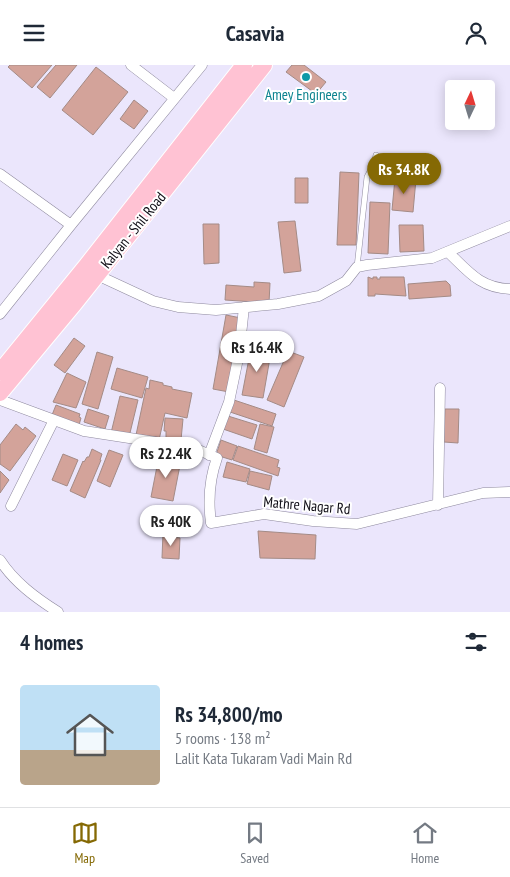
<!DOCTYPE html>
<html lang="en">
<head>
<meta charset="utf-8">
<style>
	:root { --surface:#fff; --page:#f2f2f3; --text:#1f2937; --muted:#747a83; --line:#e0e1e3; --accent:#856904 }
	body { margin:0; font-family:"PT Sans Narrow",sans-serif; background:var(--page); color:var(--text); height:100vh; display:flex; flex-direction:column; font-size:19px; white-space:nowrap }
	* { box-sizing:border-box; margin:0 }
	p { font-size:16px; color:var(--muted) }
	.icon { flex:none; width:28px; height:28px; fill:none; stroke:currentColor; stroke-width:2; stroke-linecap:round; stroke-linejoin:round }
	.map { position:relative; height:547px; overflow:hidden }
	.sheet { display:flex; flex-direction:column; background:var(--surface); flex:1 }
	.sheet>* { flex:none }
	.needle { width:32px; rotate:4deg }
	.fabs { position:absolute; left:445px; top:15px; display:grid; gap:10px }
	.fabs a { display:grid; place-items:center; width:50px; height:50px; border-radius:5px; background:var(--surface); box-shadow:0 2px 12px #0003; font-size:25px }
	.price { position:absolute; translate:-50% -42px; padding:0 11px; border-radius:18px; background:#fff; color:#222; font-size:16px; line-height:32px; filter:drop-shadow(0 1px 2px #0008) }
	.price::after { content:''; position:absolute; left:50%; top:30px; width:15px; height:11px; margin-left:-8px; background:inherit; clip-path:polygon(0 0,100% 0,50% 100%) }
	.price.active { background:var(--accent); color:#fff }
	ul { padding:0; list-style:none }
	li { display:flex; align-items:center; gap:15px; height:125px; padding:0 20px }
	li+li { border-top:1px solid var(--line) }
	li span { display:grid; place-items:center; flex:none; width:140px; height:100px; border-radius:5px; color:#555 }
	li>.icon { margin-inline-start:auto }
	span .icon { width:60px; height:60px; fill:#fffc; stroke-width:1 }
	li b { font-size:21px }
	h2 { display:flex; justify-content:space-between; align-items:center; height:60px; padding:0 20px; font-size:21px }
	header { display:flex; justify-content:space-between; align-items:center; height:65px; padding:0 20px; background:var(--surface); font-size:22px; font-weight:700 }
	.tabs { display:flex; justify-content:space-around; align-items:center; height:70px; border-top:1px solid var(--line); background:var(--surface); font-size:14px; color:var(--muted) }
	.tabs a { display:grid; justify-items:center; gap:2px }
	.tabs .active { color:var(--accent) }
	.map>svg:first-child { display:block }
	.building { fill:#d3a39a; stroke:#a48b86 }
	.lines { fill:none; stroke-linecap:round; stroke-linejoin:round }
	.lane-casing { stroke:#8e899e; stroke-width:6 }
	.street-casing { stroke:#8e899e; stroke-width:11 }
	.primary-casing { stroke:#fff; stroke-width:18 }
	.lane { stroke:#fff; stroke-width:5 }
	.street { stroke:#fff; stroke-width:10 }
	.primary { stroke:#ffc2d3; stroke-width:16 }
	.culture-dot { fill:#0f9aa8; stroke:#fff; stroke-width:2 }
	.labels { text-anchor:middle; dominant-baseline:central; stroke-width:4; stroke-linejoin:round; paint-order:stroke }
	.culture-label { font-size:15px; fill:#0d838f; stroke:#fff }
	.street-label { font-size:15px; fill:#0f0d15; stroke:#fff }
</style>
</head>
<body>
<header><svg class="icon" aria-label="menu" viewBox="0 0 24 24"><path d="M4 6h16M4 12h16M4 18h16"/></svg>Casavia<svg class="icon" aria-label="person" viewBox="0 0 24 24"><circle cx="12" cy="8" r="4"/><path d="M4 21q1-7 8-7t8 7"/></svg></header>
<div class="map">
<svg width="510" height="547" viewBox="0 0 510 547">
	<rect width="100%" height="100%" fill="#ebe6fc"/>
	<path class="building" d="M10 0H52L32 23 8 2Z
		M56 0H77L50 33 37 22Z
		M292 0H304L326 17 316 29 286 7Z
		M96 2 128 27 93 70 62 45Z
		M134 35 148 46 134 64 120 54Z
		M340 107 359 108 356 180H337Z
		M295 113H308V138H295Z
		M395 113 416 114 413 147 392 145Z
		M370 137 390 138 388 189 368 188Z
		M295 156 301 206 284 208 278 157Z
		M203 159H219V198L204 199Z
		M399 160H423L424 186 400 187Z
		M368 212 373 214V212H377V214H380V212H404L406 231 375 229V231H368Z
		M446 216 450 220 451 231 409 234 408 219Z
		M254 217 270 218 269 238 225 235 226 220 254 222Z
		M226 250 241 253 229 327 213 324Z
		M74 273 85 281 65 308 54 300Z
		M251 283 271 287 263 333 242 330Z
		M288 286 304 292 284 342 267 335Z
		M97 287 113 292 98 344 82 339Z
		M117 303 148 312 142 333 111 324Z
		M67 308 86 317 76 343 53 337Z
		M150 315 163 318V320L172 322V324L192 328 187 353 165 348 159 375 136 370 146 323 149 324Z
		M120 331 138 335 129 372 111 368Z
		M234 335 276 349 272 361 230 347Z
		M56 340 80 349 79 352 81 353 79 360 52 350Z
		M88 344 109 351 105 364 84 357Z
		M445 344H459L458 378 444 377Z
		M228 351 257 360 252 374 223 364Z
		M165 353 183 354 181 375 166 374V366H164Z
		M16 359 23 365 25 362 36 371 10 406 0 399V380Z
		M260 359 274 362 267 388 254 384Z
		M221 375 237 381 232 395 216 390Z
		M238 381 279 395 277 402 280 403 278 411 233 395Z
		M92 384 102 389 100 395H101L85 433 70 426 83 396 84 397 87 392H89Z
		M109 385 123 390 110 422 97 416Z
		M63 389 78 395 67 421 52 415Z
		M159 391 181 395 173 436 151 432Z
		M227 397 250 404 246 417 223 412Z
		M0 406 9 415 0 428Z
		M250 406 272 411 269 425 247 419Z
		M258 466 316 470 315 494 260 493Z
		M163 468H172V472L180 473 179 494 162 493Z"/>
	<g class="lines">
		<g class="lane-casing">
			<path id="lane" d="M357 202 367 112 374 99 376 90"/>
		</g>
		<g class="street-casing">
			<path id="street" d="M131 0 174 33
				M0 109 71 160
				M448 187C468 206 480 223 510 224
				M94 206 97 210 153 236 178 242 216 245 278 239 319 231 346 216 357 202 367 200 432 193 510 161
				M0 249 71 160 202 0
				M0 335 84 366 194 383 217 393C209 415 208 436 211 458L264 449 313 456 357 459 483 428 509 427
				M209 390 229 337 239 289 244 242
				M438 440 440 323
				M11 441 54 355
				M0 495C14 517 36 533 58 547"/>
		</g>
		<g class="primary-casing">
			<path id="primary" d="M0 307 87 200 244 0
				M0 328 74 239 264 0"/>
		</g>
		<use href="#lane" class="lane"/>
		<use href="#street" class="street"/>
		<use href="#primary" class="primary"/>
	</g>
	<circle class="culture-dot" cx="306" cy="12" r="5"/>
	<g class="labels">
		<g class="culture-label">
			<text x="306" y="29">Amey Engineers</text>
		</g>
		<g class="street-label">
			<text transform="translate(133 165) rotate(-51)">Kalyan - Shil Road</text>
			<text transform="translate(307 440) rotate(5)">Mathre Nagar Rd</text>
		</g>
	</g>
</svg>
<div class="fabs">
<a><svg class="needle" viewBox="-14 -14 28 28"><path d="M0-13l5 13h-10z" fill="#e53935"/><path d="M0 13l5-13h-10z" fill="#747a83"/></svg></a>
</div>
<b class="price active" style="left:404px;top:130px">Rs 34.8K</b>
<b class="price" style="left:257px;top:308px">Rs 16.4K</b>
<b class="price" style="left:166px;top:414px">Rs 22.4K</b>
<b class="price" style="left:171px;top:482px">Rs 40K</b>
</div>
<section class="sheet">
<h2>4 homes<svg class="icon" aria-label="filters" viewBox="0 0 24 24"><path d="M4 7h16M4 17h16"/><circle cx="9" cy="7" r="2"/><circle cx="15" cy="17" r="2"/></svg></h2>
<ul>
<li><span style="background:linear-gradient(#bfe0f5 65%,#b9a48a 0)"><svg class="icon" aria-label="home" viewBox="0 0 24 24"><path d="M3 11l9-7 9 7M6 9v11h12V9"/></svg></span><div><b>Rs 34,800/mo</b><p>5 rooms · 138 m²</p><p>Lalit Kata Tukaram Vadi Main Rd</p></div></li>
</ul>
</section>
<nav class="tabs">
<a class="active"><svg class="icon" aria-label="map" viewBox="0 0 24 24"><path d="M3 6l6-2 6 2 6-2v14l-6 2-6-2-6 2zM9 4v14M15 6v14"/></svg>Map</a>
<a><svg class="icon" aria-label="saved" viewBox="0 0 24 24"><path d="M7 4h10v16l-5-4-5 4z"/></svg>Saved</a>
<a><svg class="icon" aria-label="home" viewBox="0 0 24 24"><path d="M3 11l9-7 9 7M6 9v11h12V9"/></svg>Home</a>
</nav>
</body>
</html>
